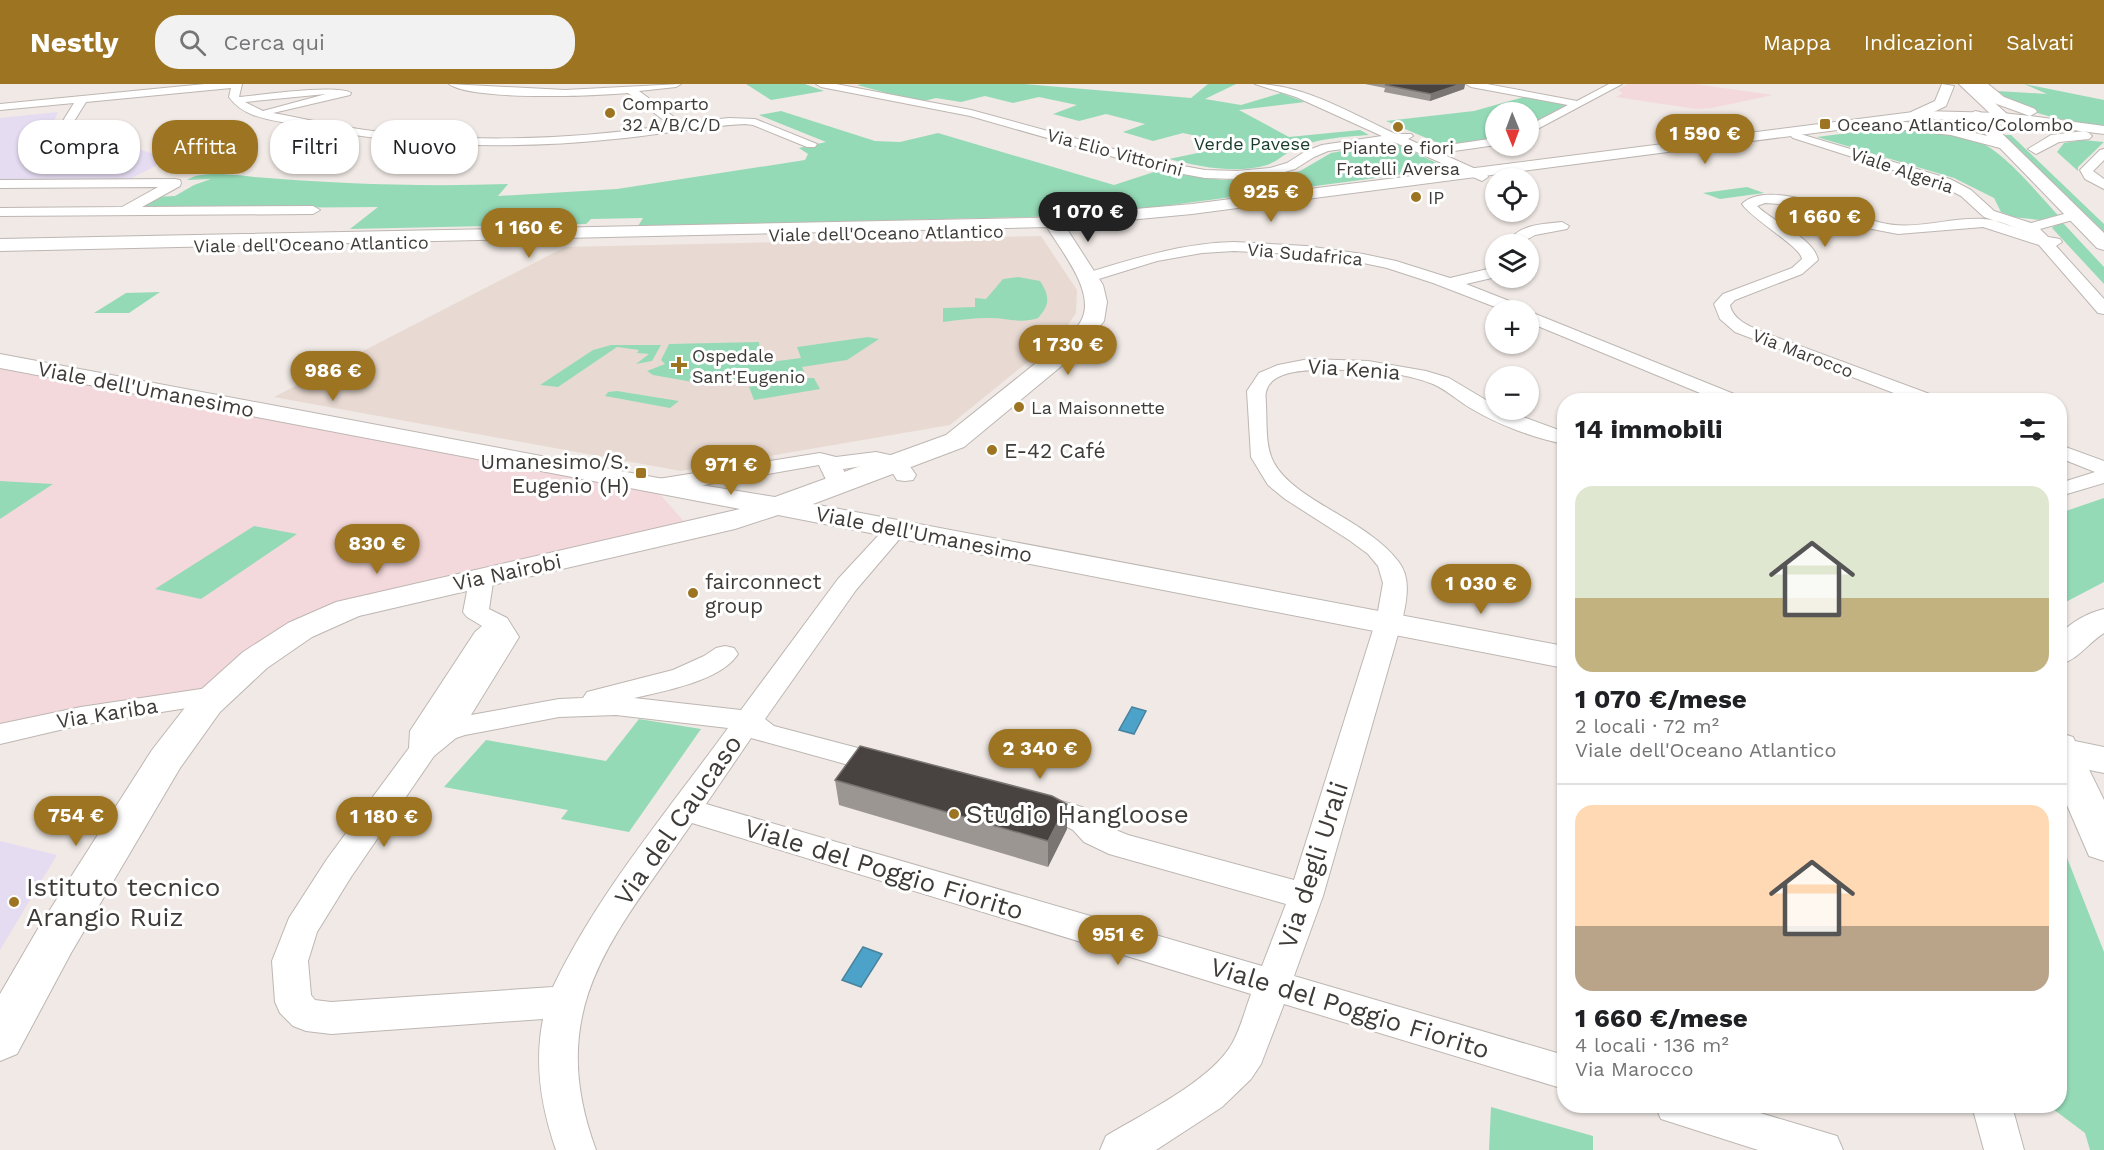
<!DOCTYPE html>
<html lang="it">
<head>
<meta charset="utf-8">
<style>
	:root { --surface:#fff; --page:#f2f2f2; --text:#202124; --muted:#757577; --line:#e0e0e0; --accent:#9d7522 }
	body { margin:0; font-family:"Work Sans",sans-serif; background:var(--page); color:var(--text); height:100vh; display:flex; flex-direction:column; font-size:22px; white-space:nowrap }
	* { box-sizing:border-box; margin:0 }
	p { font-size:20px; color:var(--muted) }
	.icon { flex:none; width:33px; height:33px; fill:none; stroke:currentColor; stroke-width:2; stroke-linecap:round; stroke-linejoin:round }
	.map { position:relative; flex:1; overflow:hidden }
	.sheet { position:absolute; left:1557px; top:309px; width:510px; height:720px; display:flex; flex-direction:column; background:var(--surface); border-radius:24px; box-shadow:0 2px 4px #0004 }
	.sheet>* { flex:none }
	.top-card { position:absolute; left:18px; top:36px; width:570px; height:54px; display:flex; gap:12px }
	.needle { width:39px; rotate:179deg }
	.buttons { position:absolute; left:1485px; top:18px; display:grid; gap:12px }
	.buttons a { display:grid; place-items:center; width:54px; height:54px; border-radius:50%; background:var(--surface); box-shadow:0 2px 4px #0004; font-size:30px }
	.price { position:absolute; translate:-50% -51px; padding:0 14px; border-radius:21px; background:var(--accent); color:#fff; font-size:20px; line-height:39px; filter:drop-shadow(0 2px 3px #0008) }
	.price::after { content:''; position:absolute; left:50%; top:36px; width:18px; height:14px; margin-left:-9px; background:inherit; clip-path:polygon(0 0,100% 0,50% 100%) }
	.price.current { background:#222; color:#fff }
	ul { padding:0; list-style:none }
	li { display:grid; align-content:center; gap:12px; height:318px; padding:0 18px }
	li+li { border-top:2px solid var(--line) }
	li span { display:grid; place-items:center; height:186px; border-radius:18px; color:#555 }
	li>.icon { margin-inline-start:auto }
	span .icon { width:108px; height:108px; fill:#fffc; stroke-width:1 }
	li b { font-size:26px }
	h2 { display:flex; justify-content:space-between; align-items:center; height:72px; padding:0 18px; font-size:26px }
	.chip { padding:0 21px; border-radius:24px; background:var(--surface); box-shadow:0 2px 4px #0004; font-size:21px; line-height:54px }
	.chip.current { background:var(--accent); color:#fff }
	header { display:flex; align-items:center; gap:36px; box-sizing:border-box; height:84px; padding:0 30px; background:var(--accent); color:#fff }
	header strong { font-size:28px }
	nav { display:flex; gap:33px; margin-inline-start:auto; font-size:21px }
	.search { width:420px; height:54px; background:var(--page); display:flex; align-items:center; gap:15px; box-sizing:border-box; padding:0 21px; border-radius:24px; color:var(--muted); font-size:22px }
	.map>svg:first-child { display:block }
	.commercial { fill:#f4d9dc }
	.built { fill:#e8dad2 }
	.education { fill:#e5dcf1 }
	.green { fill:#95dab7 }
	.water { fill:#4da2ca; stroke:#48839e; stroke-width:1.5 }
	.lines { fill:none; stroke-linecap:round; stroke-linejoin:round }
	.street-casing { stroke:#bdb6b2; stroke-width:2 }
	.secondary-casing { stroke:#bdb6b2; stroke-width:2 }
	.primary-casing { stroke:#bdb6b2; stroke-width:2 }
	.highway-casing { stroke:#bdb6b2; stroke-width:2 }
	.street { fill:#fff; fill-rule:evenodd }
	.secondary { fill:#fff; fill-rule:evenodd }
	.primary { fill:#fff; fill-rule:evenodd }
	.highway { fill:#fff; fill-rule:evenodd }
	.wall { fill:#9c9692 }
	.shaded-wall { fill:#7a7572 }
	.building { fill:#484340; stroke:#7a7572; stroke-width:1.5 }
	.poi-dot { fill:#9d7522; stroke:#fff; stroke-width:2 }
	.labels { text-anchor:middle; dominant-baseline:central; stroke-width:6; stroke-linejoin:round; paint-order:stroke }
	.far-poi-label { font-size:18px; fill:#3e3b39; stroke:#fff; text-anchor:start }
	.far-park-label { font-size:18px; fill:#173c2b; stroke:#fff }
	.far-street-label { font-size:18px; fill:#3e3b39; stroke:#fff }
	.street-label { font-size:21px; fill:#3e3b39; stroke:#fff }
	.poi-label { font-size:21px; fill:#3e3b39; stroke:#fff; text-anchor:start }
	.near-poi-label { font-size:26px; fill:#3e3b39; stroke:#fff; text-anchor:start }
	.near-street-label { font-size:26px; fill:#3e3b39; stroke:#fff }
</style>
</head>
<body>
<header>
<strong>Nestly</strong>
<div class="search"><svg class="icon" aria-label="search" viewBox="0 0 24 24"><circle cx="10" cy="10" r="6"/><path d="M15 15l6 6"/></svg>Cerca qui</div>
<nav><a>Mappa</a><a>Indicazioni</a><a>Salvati</a></nav>
</header>
<div class="map">
<svg width="2104" height="1066" viewBox="0 0 2104 1066">
	<rect width="100%" height="100%" fill="#f0e9e5"/>
	<path class="commercial" d="M1628 0H1695L1773 11 1712 24 1696 25 1616 13 1623 9 1618 6Z
		M0 283 658 408 687 441 563 470 351 514 278 551 208 605 0 640Z"/>
	<path class="built" d="M1041 152 1077 206 1076 229 1062 250 950 341 681 387 274 313 565 163Z"/>
	<path class="education" d="M58 28 53 39 49 42 84 40 93 50 169 75 126 97 0 98V34Z
		M0 757 57 771 0 866Z"/>
	<path class="green" d="M746 0H805L824 7 771 16Z
		M862 0H1024L1191 14 1208 0H1236L1205 15 1241 21 1281 9 1305 18 1239 26 1289 53 1360 46 1369 51C1344 53 1313 54 1291 67 1283 71 1276 78 1267 81 1236 90 1200 83 1169 75L1207 67 1228 59 1183 49 1153 57 1123 48 1145 40 1106 30 1079 37 1053 30 1077 21 1039 13 1013 19 985 12 961 18 936 14 920 18 857 1Z
		M2024 0 2104 16V44C2070 36 2024 32 1997 7L2047 10Z
		M1524 13 1568 20 1529 42 1528 28H1496L1495 55 1443 61 1386 37 1474 27Z
		M781 27 875 57 900 58 938 49 1114 101 1157 87 1222 96 1279 93 1300 87 1331 69 1393 58 1453 87 1412 92 1406 90 1141 125 1031 133 638 142 643 134 591 135 586 140 350 145 378 123 134 125 154 113 175 112 194 101 211 95 187 96C200 86 237 91 254 93 339 100 423 103 508 100L498 112 617 105 805 76 808 70 799 64 826 58 759 31Z
		M1886 44C1915 45 1949 46 1977 57 2003 66 2038 110 2058 131L2040 136 2012 133 2001 128 1994 114 1954 94 1817 53Z
		M2004 51H2011L2104 140V148Z
		M2083 56 2104 58 2078 83V87L2057 68 2064 59Z
		M1747 103 1764 109 1720 115 1703 109Z
		M2063 139 2104 183V200L2053 145 2052 143Z
		M1018 193 1040 197C1050 212 1050 221 1038 234 1022 240 1006 234 990 234 974 234 958 236 943 238V224L975 223V214L986 215 1003 195Z
		M160 208 129 229H94L126 209Z
		M868 253 879 255 847 276 802 283 807 294H814L820 305 754 316 749 303 755 302 751 293 704 300 653 291 647 287 665 280 661 276 669 260 759 258 761 279 801 274 797 263Z
		M611 261H661L652 277 636 280 649 270 637 269 639 266 617 263 558 303 540 301 593 266Z
		M617 307 679 317 670 324 605 312 608 308Z
		M0 397 53 400 0 435Z
		M2104 414V498L2060 521V429Z
		M254 442 297 450 201 515 155 505Z
		M639 635 701 645 629 748 561 735 568 726 444 703 486 656 606 677Z
		M2060 756 2104 868V1066H2090L2085 1049 2049 1022H2060Z
		M1491 1023 1593 1052V1066H1489Z"/>
	<path class="water" d="M1132 623 1146 627 1134 650 1119 646Z
		M863 863 882 870 861 903 842 896Z"/>
	<g class="lines">
		<g class="street-casing">
			<path id="street" d="M205 0H242L239 13C261 11 337 0 351 9L350 11 273 29C306 35 339 43 373 47 471 59 572 56 670 41L628 9C596 12 472 17 449 0L565 6 681 0 676 3 639 7 682 39 729 34 755 35 817 60 815 63H807L753 41 745 40C701 42 659 51 615 55 510 66 405 63 303 42 277 36 245 36 229 13L231 4 86 18 71 42 67 43 61 40 74 19 0 26V20ZM326 10 263 27 245 18Z
				M816 0H836L971 26 1161 78 1205 86 1237 87 1270 84 1287 79 1306 67 1322 61 1382 52 1296 13 1255 0C1304 0 1352 30 1396 50H1411L1413 52 1408 55 1428 64 1496 54V61L1440 69 1487 90 1488 93 1482 97 1394 58 1328 67 1314 73 1295 85 1271 92 1237 95 1205 94 1156 85 970 32 821 3Z
				M1466 0H1487L1577 17 1609 0H1622L1528 50V42L1568 21 1471 3Z
				M1797 49 1950 95 1971 106 1994 127 2031 139 2075 127 2080 128 2082 131 2080 134 2040 145 2048 153 2060 155 2062 158 2056 162 2104 215V230L2098 229 2039 161 1983 143 1898 150 1872 145 1799 121 1765 119 1757 122C1773 138 1814 154 1818 176L1802 190 1735 216 1730 221C1733 237 1752 243 1765 249L1935 312 1938 316H1912L1735 248 1720 235 1714 220 1723 210 1792 184 1802 175C1800 162 1753 136 1742 120 1767 94 1849 130 1878 138 1914 148 1948 133 1983 135 1998 135 2014 144 2028 148L1984 133 1961 112 1940 101 1793 54 1791 52Z
				M2104 65V76L2093 87 2104 95V105L2085 95 2080 86 2100 66Z
				M175 95 180 96 181 99 180 102 142 123 313 122 320 126 313 130 0 132V124L122 123 158 103 0 104V96Z
				M1562 138 1569 142 1567 145 1535 151 1526 156 1527 160H1513L1511 154C1523 140 1545 140 1562 138Z
				M1234 158 1306 162 1363 170 1396 177 1450 194 1496 183V193L1466 200 1522 222 1524 226H1503L1433 199 1387 184 1349 176 1292 170 1234 167 1202 169 1157 177 1089 198 1081 193 1083 190C1133 175 1182 159 1234 158Z
				M1528 227 1739 312 1742 316H1717L1528 238Z
				M1309 275 1368 277 1426 287 1449 294 1496 322V326H1504L1564 348V360C1534 354 1499 341 1472 325 1458 317 1447 306 1433 300 1400 287 1357 285 1321 286 1305 286 1270 287 1266 308 1265 311 1266 317 1266 321 1267 339 1265 363 1274 379 1295 417 1367 436 1398 477 1411 493 1407 514 1403 533L1323 812 1294 892 1564 971V1005L1284 920 1261 980 1251 995 1222 1023 1156 1066H1100L1106 1052C1142 1030 1213 996 1233 958 1241 943 1245 926 1251 910L692 739C615 852 543 922 596 1066H556C541 1023 534 980 543 935L331 950 306 947 293 942 280 929 275 918 272 877 289 834 327 775 409 664 410 647 475 548 482 542 467 533 463 528 470 492 473 487 482 485 491 487 494 492 489 525 507 534 519 553 471 631 559 615 583 614 587 608 673 586 704 572 716 564 725 562 734 564 738 570C721 597 664 607 634 614L741 626 838 495 889 440 897 438 905 440 908 445 856 506 765 635 774 642 896 674 900 681 896 688 885 691 751 654 706 720 1262 882 1286 820 1109 770 1084 758 1073 746 1060 739 1023 728 1019 720 1023 712 1034 709 1082 723 1095 730 1106 742 1128 751 1294 796 1377 533 1383 499 1378 482 1368 470 1349 456 1285 415 1268 401 1251 373 1247 307 1259 289 1278 281ZM616 631 728 644C667 728 598 809 553 903L331 918 315 916 311 911 308 877 317 848 351 793 434 672 456 654 465 651 559 633Z
				M2060 361 2104 377V399L2060 412V399L2095 388 2060 374Z
				M876 368 904 374 916 391 913 396 905 397 897 396 889 383 876 380 843 385 850 401 847 406 839 408 831 406 819 381 658 409 650 407 647 402 650 397 658 395 820 369 836 373Z
				M214 603 224 606 228 612 224 618 81 641 0 660V640L81 623Z
				M1655 1022H1737L1837 1052 1843 1066H1758L1661 1035Z
				M1972 1022H2012L2024 1066H1984Z"/>
		</g>
		<g class="secondary-casing">
			<path id="secondary" d="M1973 0H1988L2004 13 2035 25 2037 28 2030 32 2104 42V50L2002 37 1921 35 1192 130 1065 142 1103 201 1107 218 1104 237 1082 265 964 363 813 420 1564 562V584L778 431 735 445 359 532 312 553 267 584 220 628 180 684 71 869 17 970 0 977V910L39 843 152 666 194 612 243 568 288 539 336 518 740 425 0 284V270L658 394 775 413 946 351 1066 255C1071 249 1078 243 1081 237 1097 209 1061 167 1047 143L0 167V155L1033 134 1192 120 1921 27 2002 29 2030 32 1994 19Z
				M2060 654 2104 663V689L2060 680Z"/>
		</g>
		<g class="primary-casing">
			<path id="primary" d="M1975 27 1980 28 2104 149V166L2097 164 2000 64 1951 51 1895 45 1888 41 1895 37 1952 43 1987 52 1968 31Z
				M2084 47 2089 49 2092 52 2089 55 2059 58 2036 70 2028 65 2051 51Z
				M2104 525V549C2088 559 2078 576 2060 580V550C2072 538 2087 529 2104 525Z
				M2060 649 2073 653 2104 716V777L2089 772 2060 705Z"/>
		</g>
		<g class="highway-casing">
			<path id="highway" d="M1942 0 1954 2 1946 22 1921 34H1911L1909 31 1911 28 1935 17Z
				M1959 0H1974L2007 30 2009 33 2007 36H1997Z"/>
		</g>
		<use href="#street" class="street"/>
		<use href="#secondary" class="secondary"/>
		<use href="#primary" class="primary"/>
		<use href="#highway" class="highway"/>
	</g>
	<path class="wall" d="M1365 0H1465L1464 5 1430 17 1384 8 1385 4Z
		M835 696 1067 745 1048 783 839 721Z"/>
	<path class="shaded-wall" d="M1461 0H1465L1464 5 1430 17 1431 10Z
		M1067 720V745L1048 783V757Z"/>
	<path class="building" d="M1389 0H1461L1431 10 1385 1Z
		M860 662 1052 712 1067 720 1048 757 835 696Z"/>
	<g class="poi-dot">
		<circle cx="610" cy="29" r="6"/>
		<rect x="1819" y="34" width="12" height="12" rx="3"/>
		<circle cx="1398" cy="43" r="6"/>
		<circle cx="1416" cy="113" r="6"/>
		<path d="M676 272h6v6h6v6h-6v6h-6v-6h-6v-6h6z"/>
		<circle cx="1019" cy="323" r="6"/>
		<circle cx="992" cy="366" r="6"/>
		<rect x="635" y="383" width="12" height="12" rx="3"/>
		<circle cx="693" cy="509" r="6"/>
		<circle cx="954" cy="730" r="6"/>
		<circle cx="14" cy="818" r="6"/>
	</g>
	<g class="labels">
		<g class="far-poi-label">
			<text x="622" y="19">Comparto<tspan x="622" dy="21">32 A/B/C/D</tspan></text>
			<text x="1837" y="40">Oceano Atlantico/Colombo</text>
			<text x="1398" y="63" text-anchor="middle">Piante e fiori<tspan x="1398" dy="21">Fratelli Aversa</tspan></text>
			<text x="1428" y="113">IP</text>
			<text x="692" y="271">Ospedale<tspan x="692" dy="21">Sant'Eugenio</tspan></text>
			<text x="1031" y="323">La Maisonnette</text>
		</g>
		<g class="far-park-label">
			<text x="1252" y="59">Verde Pavese</text>
		</g>
		<g class="far-street-label">
			<text transform="translate(1115 68) rotate(15)">Via Elio Vittorini</text>
			<text transform="translate(1902 86) rotate(19)">Viale Algeria</text>
			<text transform="translate(886 149) rotate(-1)">Viale dell'Oceano Atlantico</text>
			<text transform="translate(311 160) rotate(-1)">Viale dell'Oceano Atlantico</text>
			<text transform="translate(1305 170) rotate(5)">Via Sudafrica</text>
			<text transform="translate(1803 269) rotate(21)">Via Marocco</text>
		</g>
		<g class="street-label">
			<text transform="translate(1354 285) rotate(4)">Via Kenia</text>
			<text transform="translate(146 305) rotate(11)">Viale dell'Umanesimo</text>
			<text transform="translate(924 450) rotate(11)">Viale dell'Umanesimo</text>
			<text transform="translate(507 488) rotate(-12)">Via Nairobi</text>
			<text transform="translate(107 629) rotate(-9)">Via Kariba</text>
		</g>
		<g class="poi-label">
			<text x="1004" y="366">E-42 Café</text>
			<text x="629" y="377" text-anchor="end">Umanesimo/S.<tspan x="629" dy="24">Eugenio (H)</tspan></text>
			<text x="705" y="497">fairconnect<tspan x="705" dy="24">group</tspan></text>
		</g>
		<g class="near-poi-label">
			<text x="966" y="730">Studio Hangloose</text>
			<text x="26" y="803">Istituto tecnico<tspan x="26" dy="30">Arangio Ruiz</tspan></text>
		</g>
		<g class="near-street-label">
			<text transform="translate(678 736) rotate(-55)">Via del Caucaso</text>
			<text transform="translate(1313 781) rotate(-72)">Via degli Urali</text>
			<text transform="translate(884 785) rotate(17)">Viale del Poggio Fiorito</text>
			<text transform="translate(1350 924) rotate(17)">Viale del Poggio Fiorito</text>
		</g>
	</g>
</svg>
<div class="buttons">
<a><svg class="needle" viewBox="-14 -14 28 28"><path d="M0-13l5 13h-10z" fill="#e53935"/><path d="M0 13l5-13h-10z" fill="#757577"/></svg></a>
<a><svg class="icon" aria-label="locate" viewBox="0 0 24 24"><circle cx="12" cy="12" r="6"/><path d="M12 2v4M12 18v4M2 12h4M18 12h4"/></svg></a>
<a><svg class="icon" aria-label="layers" viewBox="0 0 24 24"><path d="M12 4l9 5-9 5-9-5zM3 14l9 5 9-5"/></svg></a>
<a>+</a>
<a>−</a>
</div>
<b class="price" style="left:1705px;top:81px">1 590 €</b>
<b class="price" style="left:1271px;top:139px">925 €</b>
<b class="price current" style="left:1088px;top:159px">1 070 €</b>
<b class="price" style="left:1825px;top:164px">1 660 €</b>
<b class="price" style="left:529px;top:175px">1 160 €</b>
<b class="price" style="left:1068px;top:292px">1 730 €</b>
<b class="price" style="left:333px;top:318px">986 €</b>
<b class="price" style="left:731px;top:412px">971 €</b>
<b class="price" style="left:377px;top:491px">830 €</b>
<b class="price" style="left:1481px;top:531px">1 030 €</b>
<b class="price" style="left:1040px;top:696px">2 340 €</b>
<b class="price" style="left:76px;top:763px">754 €</b>
<b class="price" style="left:384px;top:764px">1 180 €</b>
<b class="price" style="left:1118px;top:882px">951 €</b>
<div class="top-card">
<a class="chip">Compra</a>
<a class="chip current">Affitta</a>
<a class="chip">Filtri</a>
<a class="chip">Nuovo</a>
</div>
<section class="sheet">
<h2>14 immobili<svg class="icon" aria-label="filters" viewBox="0 0 24 24"><path d="M4 7h16M4 17h16"/><circle cx="9" cy="7" r="2"/><circle cx="15" cy="17" r="2"/></svg></h2>
<ul>
<li><span style="background:linear-gradient(#dfe7d0 60%,#c2b280 0)"><svg class="icon" aria-label="home" viewBox="0 0 24 24"><path d="M3 11l9-7 9 7M6 9v11h12V9"/></svg></span><div><b>1 070 €/mese</b><p>2 locali · 72 m²</p><p>Viale dell'Oceano Atlantico</p></div></li>
<li><span style="background:linear-gradient(#ffd9b3 65%,#b9a48a 0)"><svg class="icon" aria-label="home" viewBox="0 0 24 24"><path d="M3 11l9-7 9 7M6 9v11h12V9"/></svg></span><div><b>1 660 €/mese</b><p>4 locali · 136 m²</p><p>Via Marocco</p></div></li>
</ul>
</section>
</div>
</body>
</html>
